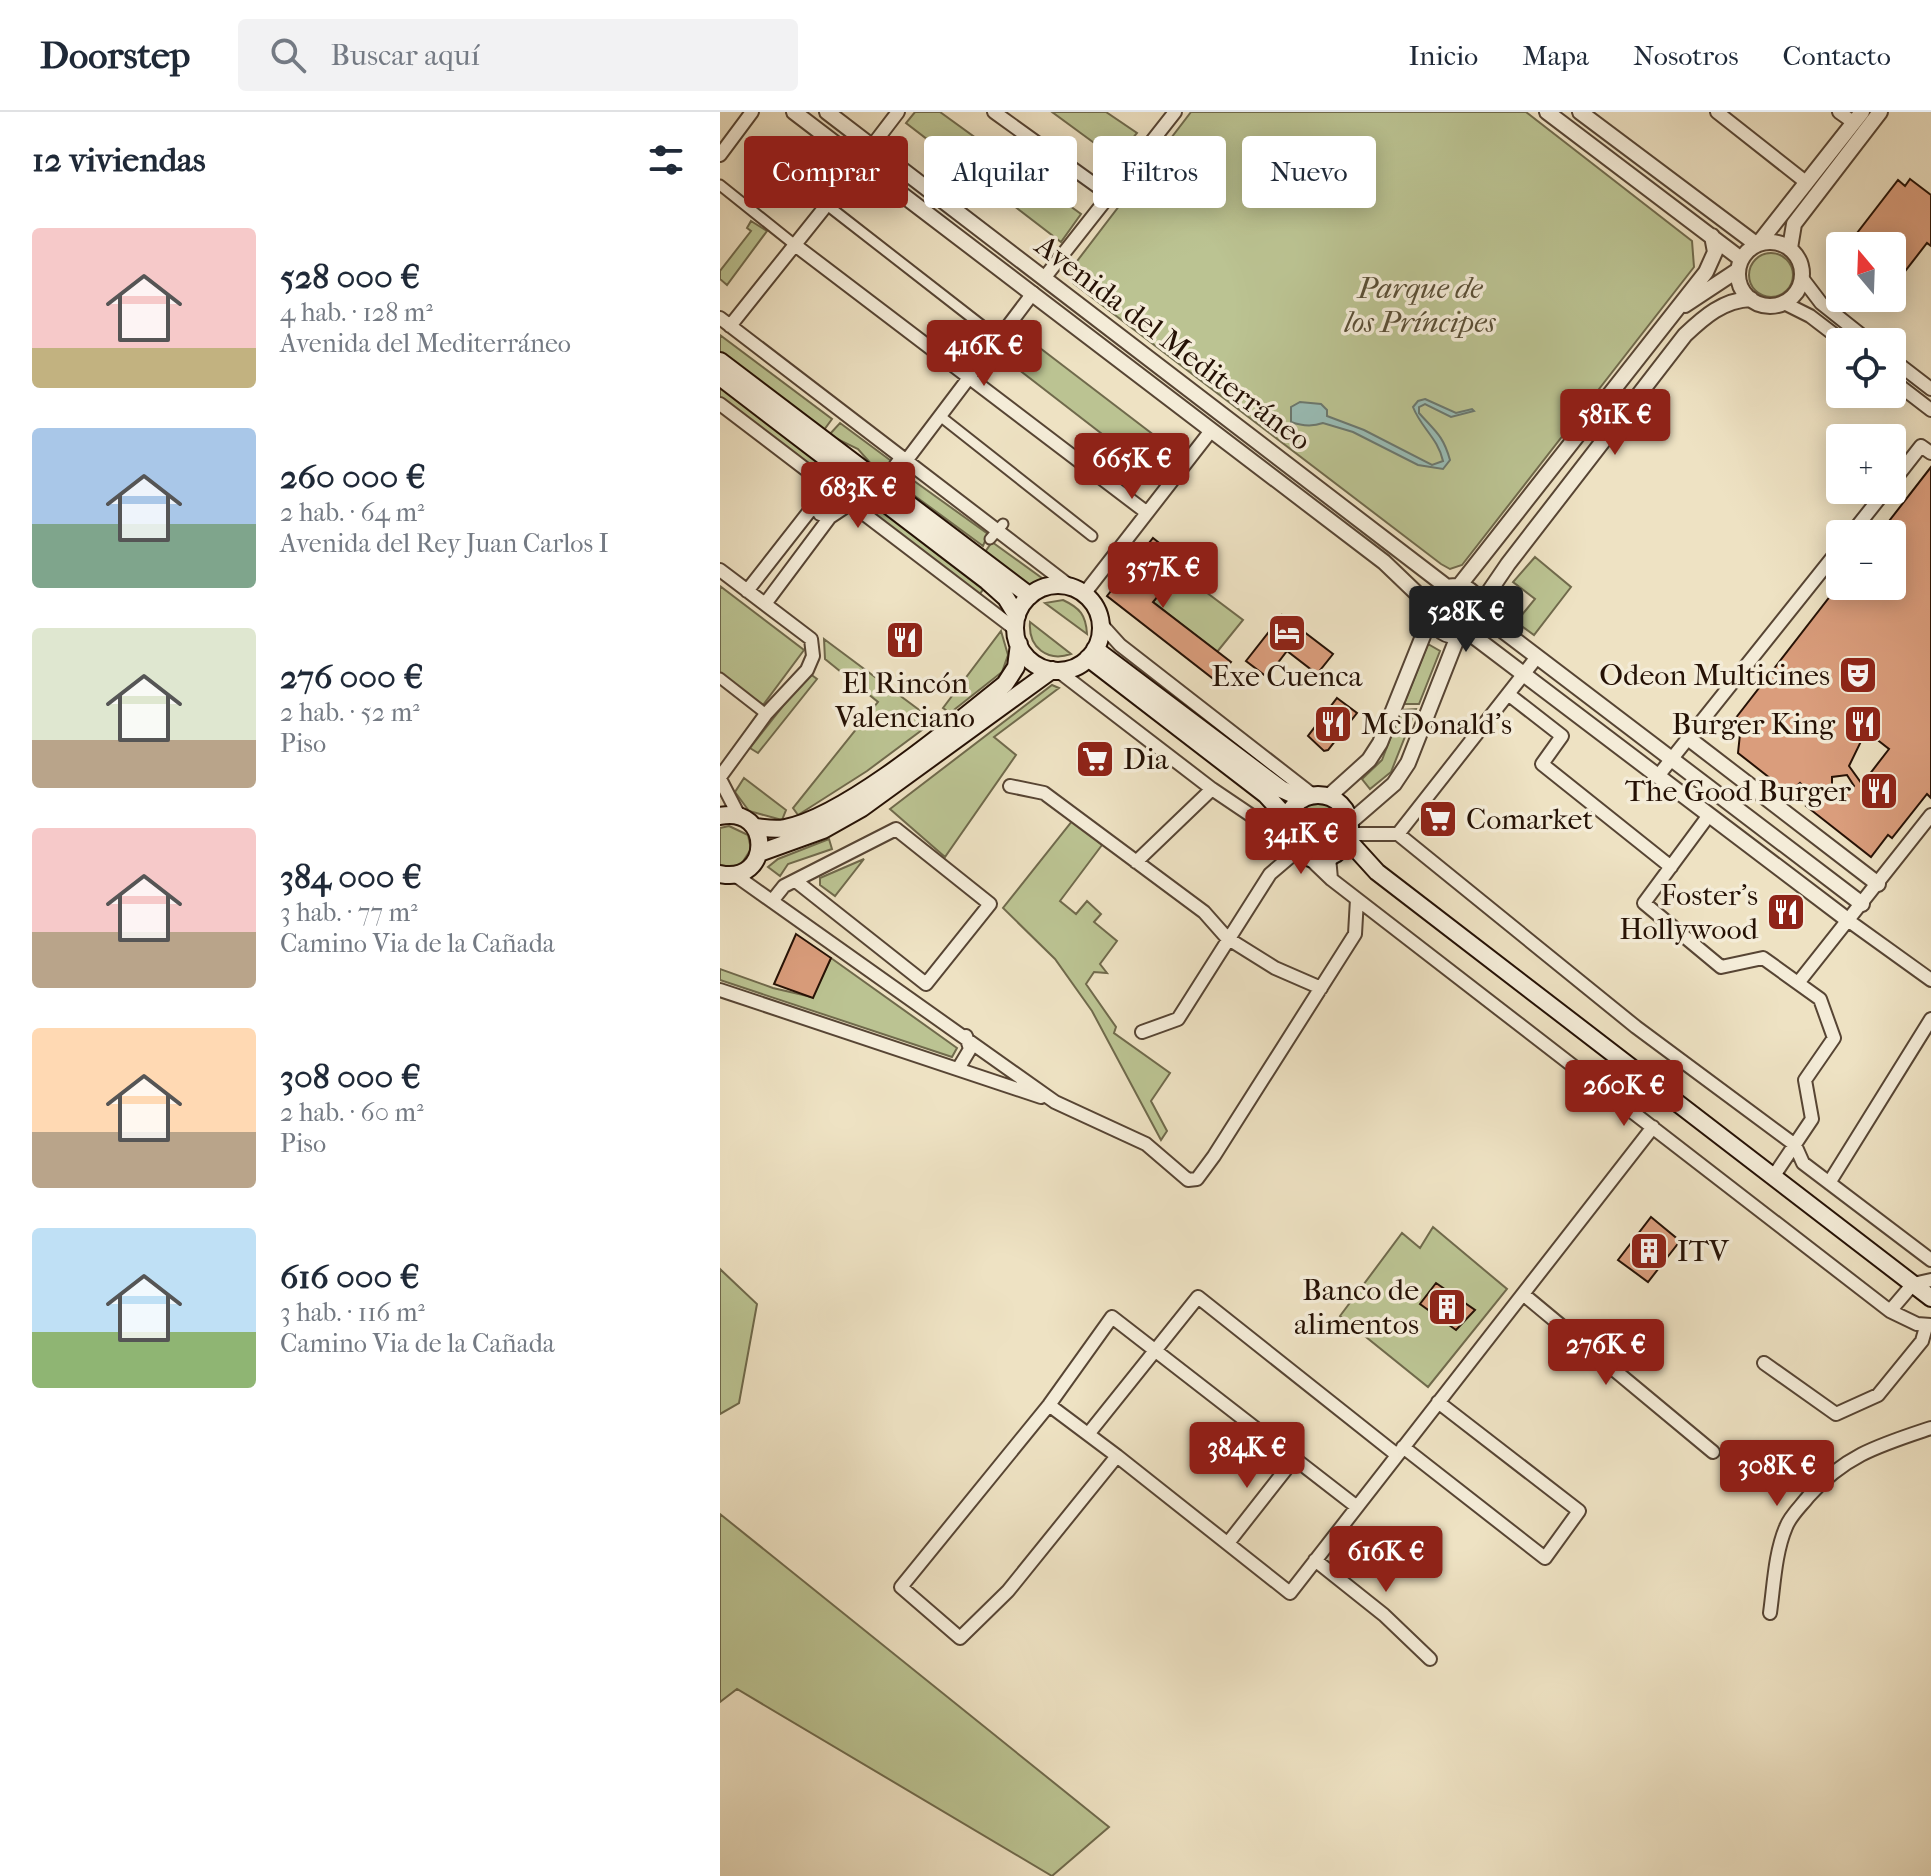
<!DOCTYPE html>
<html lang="es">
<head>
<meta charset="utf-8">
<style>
	:root { --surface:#fff; --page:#f2f2f3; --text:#1f2937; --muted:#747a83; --line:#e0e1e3; --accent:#8f2418 }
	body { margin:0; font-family:"IM FELL French Canon",serif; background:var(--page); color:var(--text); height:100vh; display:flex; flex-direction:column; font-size:30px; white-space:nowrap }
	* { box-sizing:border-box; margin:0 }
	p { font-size:26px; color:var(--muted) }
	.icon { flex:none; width:44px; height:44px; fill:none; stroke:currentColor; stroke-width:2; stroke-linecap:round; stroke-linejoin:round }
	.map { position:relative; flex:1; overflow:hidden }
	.sheet { display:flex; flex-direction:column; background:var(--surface); width:720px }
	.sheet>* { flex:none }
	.hud { position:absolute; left:24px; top:24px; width:760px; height:72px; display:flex; gap:16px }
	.needle { width:52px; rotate:341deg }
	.tools { position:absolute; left:1106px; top:120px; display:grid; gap:16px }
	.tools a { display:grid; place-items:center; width:80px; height:80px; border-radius:8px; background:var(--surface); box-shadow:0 4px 20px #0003; font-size:40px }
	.price { position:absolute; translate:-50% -68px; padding:0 18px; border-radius:8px; background:var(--accent); color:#fff; font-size:26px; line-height:52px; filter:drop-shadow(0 2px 4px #0008) }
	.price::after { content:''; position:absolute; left:50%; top:48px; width:24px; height:18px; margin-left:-12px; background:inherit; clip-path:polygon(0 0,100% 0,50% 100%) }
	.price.active { background:#222; color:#fff }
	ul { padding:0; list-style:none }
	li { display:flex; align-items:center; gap:24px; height:200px; padding:0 32px }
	li span { display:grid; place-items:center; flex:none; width:224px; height:160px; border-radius:8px; color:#555 }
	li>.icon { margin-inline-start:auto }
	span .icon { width:96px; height:96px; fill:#fffc; stroke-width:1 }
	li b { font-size:34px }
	h2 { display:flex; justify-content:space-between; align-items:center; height:96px; padding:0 32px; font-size:34px }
	.chip { padding:0 28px; border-radius:8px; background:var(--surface); box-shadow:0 4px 20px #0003; font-size:28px; line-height:72px }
	.chip.active { background:var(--accent); color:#fff }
	header { display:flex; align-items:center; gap:48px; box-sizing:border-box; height:112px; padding:0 40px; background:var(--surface); border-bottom:2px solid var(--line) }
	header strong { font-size:38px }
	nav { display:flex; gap:44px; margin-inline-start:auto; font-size:28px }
	.search { width:560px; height:72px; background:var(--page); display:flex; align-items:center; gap:20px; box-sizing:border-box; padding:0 28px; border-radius:8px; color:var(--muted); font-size:30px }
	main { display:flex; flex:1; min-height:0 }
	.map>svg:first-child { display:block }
	.green { fill:#bbc392; stroke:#706a4c; stroke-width:2 }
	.water { fill:#99bdb6; stroke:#6b786f; stroke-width:2 }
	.building { fill:#da9d7c; stroke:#251105; stroke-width:2; fill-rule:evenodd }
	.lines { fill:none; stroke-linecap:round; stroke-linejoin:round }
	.pedestrian-casing { stroke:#574534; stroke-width:13 }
	.minor-casing { stroke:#574534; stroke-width:16 }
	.tertiary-casing { stroke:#574534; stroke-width:18 }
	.secondary-casing { stroke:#251105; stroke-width:20 }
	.pedestrian { stroke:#f4ecd8; stroke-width:9 }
	.minor { stroke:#f4ecd8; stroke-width:12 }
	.tertiary { stroke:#f4ecd8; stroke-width:14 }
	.secondary { stroke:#f4ecd8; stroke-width:16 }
	.labels { text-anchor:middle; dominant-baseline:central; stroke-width:7; stroke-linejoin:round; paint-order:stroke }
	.park-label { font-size:30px; font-style:italic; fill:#5a4f36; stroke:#f4ecd8 }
	.street-label { font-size:30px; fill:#251105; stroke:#f4ecd8 }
	.poi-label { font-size:30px; fill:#251105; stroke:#f4ecd8; text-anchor:end }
</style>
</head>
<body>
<header>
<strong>Doorstep</strong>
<div class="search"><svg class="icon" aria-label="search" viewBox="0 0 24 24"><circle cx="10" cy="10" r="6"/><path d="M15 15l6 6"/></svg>Buscar aquí</div>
<nav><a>Inicio</a><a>Mapa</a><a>Nosotros</a><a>Contacto</a></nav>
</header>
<main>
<section class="sheet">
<h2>12 viviendas<svg class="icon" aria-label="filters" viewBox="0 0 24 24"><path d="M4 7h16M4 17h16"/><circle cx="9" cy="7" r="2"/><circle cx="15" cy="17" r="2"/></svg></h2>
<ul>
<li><span style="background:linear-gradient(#f6c9c9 75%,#c2b280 0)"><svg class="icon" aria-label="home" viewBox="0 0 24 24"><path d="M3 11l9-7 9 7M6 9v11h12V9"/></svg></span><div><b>528 000 €</b><p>4 hab. · 128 m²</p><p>Avenida del Mediterráneo</p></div></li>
<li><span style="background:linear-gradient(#a9c7e8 60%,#7fa58c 0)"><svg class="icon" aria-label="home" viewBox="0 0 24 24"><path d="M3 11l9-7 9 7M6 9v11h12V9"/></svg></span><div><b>260 000 €</b><p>2 hab. · 64 m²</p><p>Avenida del Rey Juan Carlos I</p></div></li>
<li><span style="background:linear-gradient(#dfe7d0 70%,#b9a48a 0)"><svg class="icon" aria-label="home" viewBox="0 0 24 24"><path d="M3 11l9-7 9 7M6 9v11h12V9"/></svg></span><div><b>276 000 €</b><p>2 hab. · 52 m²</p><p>Piso</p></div></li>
<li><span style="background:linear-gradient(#f6c9c9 65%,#b9a48a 0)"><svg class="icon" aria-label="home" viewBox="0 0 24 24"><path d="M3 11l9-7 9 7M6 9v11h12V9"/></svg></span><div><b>384 000 €</b><p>3 hab. · 77 m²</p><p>Camino Via de la Cañada</p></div></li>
<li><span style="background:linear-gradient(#ffd9b3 65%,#b9a48a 0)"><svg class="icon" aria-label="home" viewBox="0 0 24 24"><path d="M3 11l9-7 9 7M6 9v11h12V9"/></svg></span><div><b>308 000 €</b><p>2 hab. · 60 m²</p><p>Piso</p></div></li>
<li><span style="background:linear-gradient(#bfe0f5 65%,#8fb573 0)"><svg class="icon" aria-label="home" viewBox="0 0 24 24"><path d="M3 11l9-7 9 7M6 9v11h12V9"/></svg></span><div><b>616 000 €</b><p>3 hab. · 116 m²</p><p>Camino Via de la Cañada</p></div></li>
</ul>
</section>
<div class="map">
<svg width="1211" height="1764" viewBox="0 0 1211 1764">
	<rect width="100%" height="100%" fill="#eee2c3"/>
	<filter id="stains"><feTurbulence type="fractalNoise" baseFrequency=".0025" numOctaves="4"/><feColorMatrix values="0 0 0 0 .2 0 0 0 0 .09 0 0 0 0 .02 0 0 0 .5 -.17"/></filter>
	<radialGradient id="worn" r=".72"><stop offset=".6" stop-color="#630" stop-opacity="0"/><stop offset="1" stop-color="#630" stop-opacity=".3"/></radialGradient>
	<path class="green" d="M195 0H220L361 102 341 130 186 11Z
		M332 0H386L417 21 396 47Z
		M471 0H806L972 129 974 155 742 453 730 457 721 452 353 171 351 157Z
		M31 109 47 119 7 173 0 167V159L31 119 27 116Z
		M1029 163a22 22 0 1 1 44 0a22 22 0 1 1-44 0Z
		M0 223 112 307 101 322 0 243Z
		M303 223 456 340 439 366 285 247Z
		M0 273 149 382 141 394 0 287Z
		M120 311 174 351 161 363 138 337 109 323Z
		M176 356 268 422 263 434 169 365Z
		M155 392 265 475 259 483 148 400Z
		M272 430 326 469 305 473 263 443Z
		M815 445 851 475 814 523 796 510 815 487 793 470Z
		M458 459 523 508 497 540 433 490Z
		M0 474 84 538 43 593 0 561Z
		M721 498a15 15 0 1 1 30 0a15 15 0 1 1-30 0Z
		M343 488C360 496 366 503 367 522L325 491Z
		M310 510 351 542C328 550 308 536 310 510Z
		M281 519 288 543 282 560 230 601 223 596Z
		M104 527 214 609 147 659 78 703 73 696 158 590 105 547Z
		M708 532 720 539 699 592H684Z
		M89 561 97 567 38 641 30 636Z
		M332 573 339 576 274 625 296 643 225 745 170 697Z
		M696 597 671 660 650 677 642 667 662 648 681 598Z
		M24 666 66 698 62 708 29 699 15 680Z
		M574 716a24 24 0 1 1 48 0a24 24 0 1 1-48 0Z
		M353 708 382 733 340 789 356 802 367 789 381 802 374 810 397 829 380 852 387 861 374 860 366 872 396 915 394 921 450 961 431 989 447 1019 441 1028 372 899 335 847 283 796Z
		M9 714 28 723 31 737 20 754 0 755V716Z
		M109 727 112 737 68 752 60 764 48 755 58 747Z
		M144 747 115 784 100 773V766Z
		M111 846 237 936 232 945 0 868V857L53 876 92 885Z
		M713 1115 787 1177 708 1275 620 1204 682 1121 700 1136Z
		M0 1157 37 1192 19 1291 0 1302Z
		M0 1402 5 1406 389 1715 332 1764 17 1577 0 1590Z"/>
	<path class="water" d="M705 287 736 301 752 297 754 299 731 305 705 292 699 295V301C715 319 723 323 730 348L723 357 698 353 633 320 603 311C592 315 582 314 571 310V295L580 290 601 292 607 298V304L644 318 712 353 723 349C718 326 701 316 693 295L698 289Z"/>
	<path class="building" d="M1190 67 1211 83V134L1207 131 1172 176V134H1127L1178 68 1185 74Z
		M1211 355V686L1207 682 1172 726 1168 723 1151 745 1086 694 1094 686 1080 671 1069 681 1018 641 1020 622 1016 619 1015 607 1118 474H1172V422H1159ZM1146 619 1169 637 1142 672 1129 654ZM1127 663 1134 674 1125 684 1112 680V665Z
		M433 426 453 442 432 469 443 478 433 490 511 550 496 569 387 484Z
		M562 503 613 542 597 562 567 539 547 565 526 549Z
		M617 586 637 601 608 638 604 639 588 624Z
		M76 822 111 846 93 886 54 872Z
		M931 1105 960 1129 928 1170 898 1148Z
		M716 1171 755 1198 736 1218 700 1192Z"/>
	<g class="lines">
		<g class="pedestrian-casing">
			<path id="pedestrian" d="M0 73 75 133
				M107 93 265 216
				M220 304 372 424
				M137 403 180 345
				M270 427 283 412
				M0 566 46 602"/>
		</g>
		<g class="minor-casing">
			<path id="minor" d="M274 0 388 82
				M997 0 1087 71
				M1119 0 1133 10
				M152 34 178 0
				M0 43 32 0
				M75 133 426 400
				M325 165 455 0
				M1082 166 1101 191 1150 230
				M1064 191 1090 204 1124 230
				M0 206 351 475
				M10 214 141 50
				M1172 247 1211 277
				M1172 268 1211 298
				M0 292 295 517
				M186 349 313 181
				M101 368 95 392 100 402 110 405 131 391
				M1172 371 1201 334 1211 341
				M1131 422 1166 378
				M0 458 91 527 93 544 87 558 46 602 0 665
				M27 479 95 392
				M364 482 490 320
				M45 492 110 405
				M381 512 400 533 594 684
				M337 558 492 677 569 729
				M788 582 842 624 822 652 951 755
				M938 664 1120 436
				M0 667 19 704
				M290 674 324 681 484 800 507 826 555 856 601 876
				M989 703 924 791 1001 855 1043 846 1100 887 1114 926 1085 968 1092 1007 1053 1065
				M629 722H678L817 545
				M678 722 916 915 1075 1033 1083 1051 1211 1148
				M588 745 611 767 1170 1199 1197 1212 1211 1213
				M609 745 611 767
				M416 750 492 677
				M15 763 335 990 426 1032 468 1068 477 1067 494 1044 635 822 637 787
				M52 789 64 774 176 717 270 792 206 872 77 770
				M1129 809 1211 868
				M1078 871 1211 703
				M0 878 321 985
				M422 920 458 907 550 762 577 739
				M238 957 250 937 246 924
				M1109 1071 1211 907
				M803 1182 993 1340
				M1170 1199 1193 1172 1211 1168
				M1044 1251 1116 1302 1158 1283 1202 1229 1206 1215
				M329 1293 397 1344
				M369 1321 478 1185 677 1343
				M683 1335 825 1446 859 1399 718 1290
				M637 1395 392 1205 329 1293 181 1475 240 1526 288 1479 397 1344 570 1481 933 1015
				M508 1431 574 1347
				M595 1448 664 1503 710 1547
				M1050 1501C1054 1472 1055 1441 1066 1415 1070 1404 1081 1394 1088 1385 1125 1343 1160 1333 1211 1316"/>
		</g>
		<g class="tertiary-casing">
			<path id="tertiary" d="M74 0 664 450 711 495
				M107 0 727 475
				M827 0 1021 147
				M860 0 1036 132
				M1018 162a32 32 0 1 1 64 0a32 32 0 1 1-64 0Z
				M1038 132 1142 0
				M1070 136 1074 112 1160 0
				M965 193 1018 158
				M711 499a25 25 0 1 1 50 0a25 25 0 1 1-50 0Z
				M739 474 986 160 995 140 992 124
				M760 493 788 452 965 223C984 205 1003 188 1031 187
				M761 502 1142 792
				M748 520 1129 809
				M968 626 1158 772
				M608 685 649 648 660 631 711 504
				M629 711 674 672 688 651 738 524"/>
		</g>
		<g class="secondary-casing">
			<path id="secondary" d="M0 249 310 484
				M0 265 267 469 286 486 297 504
				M295 516a43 43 0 1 1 86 0a43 43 0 1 1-86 0Z
				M375 537 561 677 583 687
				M368 546 546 683 567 706
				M566 715a32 32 0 1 1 64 0a32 32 0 1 1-64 0Z
				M0 704C53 693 52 773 0 762
				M35 715C45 716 55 718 65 716 125 705 235 612 285 572L296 555 299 532
				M627 727 657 760 1211 1186
				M39 741 103 718 142 696 332 558"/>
		</g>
		<use href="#pedestrian" class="pedestrian"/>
		<use href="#minor" class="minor"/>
		<use href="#tertiary" class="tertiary"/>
		<use href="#secondary" class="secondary"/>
	</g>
	<defs>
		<g id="hotel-square" transform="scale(2)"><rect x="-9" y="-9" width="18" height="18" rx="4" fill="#8f2418" stroke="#f4ecd8"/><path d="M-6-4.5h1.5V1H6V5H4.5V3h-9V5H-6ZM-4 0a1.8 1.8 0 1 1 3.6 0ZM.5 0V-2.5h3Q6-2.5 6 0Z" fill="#fff"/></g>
		<g id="restaurant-square" transform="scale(2)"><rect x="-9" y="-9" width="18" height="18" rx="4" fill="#8f2418" stroke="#f4ecd8"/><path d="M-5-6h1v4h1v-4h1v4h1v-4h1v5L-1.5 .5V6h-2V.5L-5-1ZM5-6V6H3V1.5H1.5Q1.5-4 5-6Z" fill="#fff"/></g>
		<g id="theatre-square" transform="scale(2)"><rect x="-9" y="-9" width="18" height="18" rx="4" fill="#8f2418" stroke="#f4ecd8"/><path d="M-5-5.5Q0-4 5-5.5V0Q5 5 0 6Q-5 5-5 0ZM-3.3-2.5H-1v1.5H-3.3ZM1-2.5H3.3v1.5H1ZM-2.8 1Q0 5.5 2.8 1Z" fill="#fff"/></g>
		<g id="supermarket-square" transform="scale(2)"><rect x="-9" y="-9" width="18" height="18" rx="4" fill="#8f2418" stroke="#f4ecd8"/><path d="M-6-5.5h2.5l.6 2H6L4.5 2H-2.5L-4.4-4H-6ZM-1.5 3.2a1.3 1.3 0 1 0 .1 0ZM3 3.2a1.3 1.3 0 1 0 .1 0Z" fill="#fff"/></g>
		<g id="building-square" transform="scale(2)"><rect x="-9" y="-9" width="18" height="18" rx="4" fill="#8f2418" stroke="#f4ecd8"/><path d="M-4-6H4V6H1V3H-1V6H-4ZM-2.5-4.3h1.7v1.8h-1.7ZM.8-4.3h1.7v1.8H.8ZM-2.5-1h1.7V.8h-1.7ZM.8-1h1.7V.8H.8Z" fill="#fff"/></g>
	</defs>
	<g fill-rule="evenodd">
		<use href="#hotel-square" x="567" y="521"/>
		<use href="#restaurant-square" x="185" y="528"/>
		<use href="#theatre-square" x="1138" y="563"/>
		<use href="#restaurant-square" x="613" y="612"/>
		<use href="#restaurant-square" x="1143" y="612"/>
		<use href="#supermarket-square" x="375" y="647"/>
		<use href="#restaurant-square" x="1159" y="679"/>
		<use href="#supermarket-square" x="718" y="707"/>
		<use href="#restaurant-square" x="1066" y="800"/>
		<use href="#building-square" x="929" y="1139"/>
		<use href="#building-square" x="727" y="1195"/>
	</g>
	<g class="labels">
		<g class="park-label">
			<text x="700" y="176">Parque de<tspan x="700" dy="34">los Príncipes</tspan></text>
		</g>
		<g class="street-label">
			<text transform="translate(453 231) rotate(37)">Avenida del Mediterráneo</text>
		</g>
		<g class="poi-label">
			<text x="1110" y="563">Odeon Multicines</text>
			<text x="567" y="564" text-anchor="middle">Exe Cuenca</text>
			<text x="185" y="571" text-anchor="middle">El Rincón<tspan x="185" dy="34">Valenciano</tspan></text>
			<text x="641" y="612" text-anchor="start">McDonald's</text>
			<text x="1115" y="612">Burger King</text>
			<text x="403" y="647" text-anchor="start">Dia</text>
			<text x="1131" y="679">The Good Burger</text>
			<text x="746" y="707" text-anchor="start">Comarket</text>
			<text x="1038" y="783">Foster's<tspan x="1038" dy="34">Hollywood</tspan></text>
			<text x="957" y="1139" text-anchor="start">ITV</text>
			<text x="699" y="1178">Banco de<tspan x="699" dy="34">alimentos</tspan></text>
		</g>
	</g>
	<rect width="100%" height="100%" filter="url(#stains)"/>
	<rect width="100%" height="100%" fill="url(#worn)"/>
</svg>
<div class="tools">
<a><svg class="needle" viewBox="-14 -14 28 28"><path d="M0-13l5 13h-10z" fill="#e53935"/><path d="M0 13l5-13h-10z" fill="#747a83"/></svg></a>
<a><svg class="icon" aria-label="locate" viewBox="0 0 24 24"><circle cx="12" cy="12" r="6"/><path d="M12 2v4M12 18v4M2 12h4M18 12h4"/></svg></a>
<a>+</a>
<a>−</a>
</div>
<b class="price" style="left:264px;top:276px">416K €</b>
<b class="price" style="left:895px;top:345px">581K €</b>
<b class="price" style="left:412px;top:389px">665K €</b>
<b class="price" style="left:138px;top:418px">683K €</b>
<b class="price" style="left:443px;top:498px">357K €</b>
<b class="price active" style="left:746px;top:542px">528K €</b>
<b class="price" style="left:581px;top:764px">341K €</b>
<b class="price" style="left:904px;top:1016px">260K €</b>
<b class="price" style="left:886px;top:1275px">276K €</b>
<b class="price" style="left:527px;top:1378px">384K €</b>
<b class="price" style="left:1057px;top:1396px">308K €</b>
<b class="price" style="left:666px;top:1482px">616K €</b>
<div class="hud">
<a class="chip active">Comprar</a>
<a class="chip">Alquilar</a>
<a class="chip">Filtros</a>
<a class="chip">Nuevo</a>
</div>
</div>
</main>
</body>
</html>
